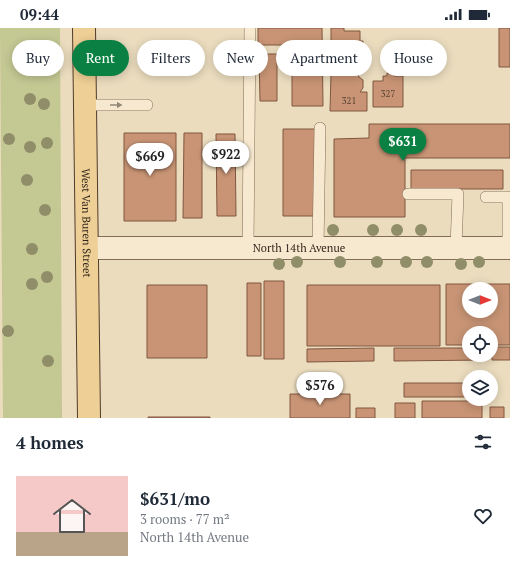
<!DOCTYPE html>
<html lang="en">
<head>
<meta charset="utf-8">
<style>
	:root { --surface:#fff; --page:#f6f6f7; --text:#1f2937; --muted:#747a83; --line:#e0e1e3; --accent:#0b8043 }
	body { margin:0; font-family:"PT Serif",serif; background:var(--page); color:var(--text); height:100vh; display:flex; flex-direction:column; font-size:15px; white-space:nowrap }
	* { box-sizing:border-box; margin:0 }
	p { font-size:13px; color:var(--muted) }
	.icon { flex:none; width:22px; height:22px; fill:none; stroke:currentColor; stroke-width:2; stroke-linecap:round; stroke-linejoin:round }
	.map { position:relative; height:390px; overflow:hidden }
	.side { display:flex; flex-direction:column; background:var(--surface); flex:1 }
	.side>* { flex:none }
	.top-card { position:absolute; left:12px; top:12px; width:486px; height:36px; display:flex; gap:8px }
	.needle { width:26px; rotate:90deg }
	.buttons { position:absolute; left:462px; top:254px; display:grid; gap:8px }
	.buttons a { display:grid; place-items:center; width:36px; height:36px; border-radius:50%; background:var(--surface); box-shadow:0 2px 10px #0003; font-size:20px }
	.price { position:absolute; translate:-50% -34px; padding:0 9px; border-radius:14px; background:#fff; color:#222; font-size:13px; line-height:26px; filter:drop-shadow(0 1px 2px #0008) }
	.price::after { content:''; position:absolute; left:50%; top:24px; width:12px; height:9px; margin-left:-6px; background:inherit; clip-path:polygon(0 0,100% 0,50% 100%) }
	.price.active { background:var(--accent); color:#fff }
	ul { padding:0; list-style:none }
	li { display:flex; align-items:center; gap:12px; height:100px; padding:0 16px }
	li+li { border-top:1px solid var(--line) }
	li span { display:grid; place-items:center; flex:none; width:112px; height:80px; border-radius:0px; color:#555 }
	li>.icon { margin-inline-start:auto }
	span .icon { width:48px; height:48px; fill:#fffc; stroke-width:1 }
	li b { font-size:17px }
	h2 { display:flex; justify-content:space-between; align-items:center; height:48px; padding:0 16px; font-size:17px }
	.tag { padding:0 14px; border-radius:18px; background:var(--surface); box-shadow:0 2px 10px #0003; font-size:14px; line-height:36px }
	.tag.active { background:var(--accent); color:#fff }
	.status { display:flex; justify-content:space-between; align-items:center; height:28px; padding:0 20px; background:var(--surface); direction:ltr }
	.status svg { height:11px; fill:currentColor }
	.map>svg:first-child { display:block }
	.green { fill:#c4c893 }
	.building { fill:#c89475; stroke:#80563e; fill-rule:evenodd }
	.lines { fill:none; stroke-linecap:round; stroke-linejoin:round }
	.lane-casing { stroke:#826c57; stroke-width:12 }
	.street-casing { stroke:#826c57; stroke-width:24 }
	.primary-casing { stroke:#503b2c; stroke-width:24 }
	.lane { stroke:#f7e9d0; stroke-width:11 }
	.street { stroke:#f7e9d0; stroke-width:22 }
	.primary { stroke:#eecf95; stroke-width:22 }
	.tree { fill:#908e69 }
	.oneway { fill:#948876 }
	.labels { text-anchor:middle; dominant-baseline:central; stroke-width:4; stroke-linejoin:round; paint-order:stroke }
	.number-label { font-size:9px; fill:#584232 }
	.street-label { font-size:11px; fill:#32261c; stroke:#f3e6cd }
</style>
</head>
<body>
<div class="status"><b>09:44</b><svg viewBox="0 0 49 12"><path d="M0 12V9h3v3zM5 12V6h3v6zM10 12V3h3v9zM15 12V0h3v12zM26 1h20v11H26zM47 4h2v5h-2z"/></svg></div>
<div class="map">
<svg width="510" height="390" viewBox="0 0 510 390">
	<rect width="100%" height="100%" fill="#ebdcbe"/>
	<path class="green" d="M0 0H60L62 390H3Z"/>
	<path class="building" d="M258 0H322L323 78H292V17H258Z
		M331 0H344V3H360V13H363V24H360V45L331 44Z
		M499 0H510V39H499Z
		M259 26H277V73H260Z
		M331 45 358 46 359 49 363 52V60L360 64H367V83H330Z
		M387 45H394V48H403V79H373V53H383V48H387Z
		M369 96H510V130H405V189H334V111L369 110Z
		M283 101H317V188H283Z
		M124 105H176V193H124Z
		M184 105H202V190H183Z
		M216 106H235L236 188H217Z
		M411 142H503V161H411Z
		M264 253H284V331H264Z
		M247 255H261V328H247Z
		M446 256H510V317H491V305H469V317H446ZM469 261H491V283H469Z
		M147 257H207V330H147Z
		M307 257H440V318H307Z
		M492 319H510V332H492Z
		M374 320V333L307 334V321Z
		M394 320H469V327H484V332L394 333Z
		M404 355H469V369H404Z
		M290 366H350V390H290Z
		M422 373H482V390H422Z
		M395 375H415V390H395Z
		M490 379H504V390H490Z
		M356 380H375V390H356Z
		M148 389H210V390H148Z"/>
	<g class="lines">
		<g class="lane-casing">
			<path id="lane" d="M85 77H147
				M408 166H458L456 219
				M486 169H508V220
				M248 220 250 0
				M318 220 320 100"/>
		</g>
		<g class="street-casing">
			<g id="street">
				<path id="s1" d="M87 220H510"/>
			</g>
		</g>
		<g class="primary-casing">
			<g id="primary">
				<path id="s2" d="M84 0 89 390"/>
			</g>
		</g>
		<use href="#lane" class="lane"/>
		<use href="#street" class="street"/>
		<use href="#primary" class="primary"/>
	</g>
	<g class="tree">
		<circle cx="28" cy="29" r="6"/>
		<circle cx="43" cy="34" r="6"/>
		<circle cx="30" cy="71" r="6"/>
		<circle cx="44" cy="76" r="6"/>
		<circle cx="9" cy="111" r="6"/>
		<circle cx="47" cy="115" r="6"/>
		<circle cx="30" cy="119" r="6"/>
		<circle cx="27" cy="152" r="6"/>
		<circle cx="45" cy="182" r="6"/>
		<circle cx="333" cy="202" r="6"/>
		<circle cx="373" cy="202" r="6"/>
		<circle cx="397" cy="202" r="6"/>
		<circle cx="421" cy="202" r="6"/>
		<circle cx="32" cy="221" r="6"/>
		<circle cx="297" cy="234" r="6"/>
		<circle cx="340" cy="234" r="6"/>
		<circle cx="377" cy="234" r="6"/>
		<circle cx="406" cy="234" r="6"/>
		<circle cx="427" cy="234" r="6"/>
		<circle cx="479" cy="234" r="6"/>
		<circle cx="279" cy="236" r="6"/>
		<circle cx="461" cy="236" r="6"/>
		<circle cx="47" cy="249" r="6"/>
		<circle cx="32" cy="256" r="6"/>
		<circle cx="8" cy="303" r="6"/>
		<circle cx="48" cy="333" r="6"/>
	</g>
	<defs><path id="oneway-solid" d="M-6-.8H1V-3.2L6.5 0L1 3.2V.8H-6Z"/></defs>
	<use class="oneway" href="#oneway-solid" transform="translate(116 77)"/>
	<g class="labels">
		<g class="number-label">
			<text x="388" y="66">327</text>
			<text x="349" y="73">321</text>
		</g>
		<g class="street-label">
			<text stroke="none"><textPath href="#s2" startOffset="195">West Van Buren Street</textPath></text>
			<text stroke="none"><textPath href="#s1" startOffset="212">North 14th Avenue</textPath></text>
		</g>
	</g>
</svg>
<div class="buttons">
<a><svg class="needle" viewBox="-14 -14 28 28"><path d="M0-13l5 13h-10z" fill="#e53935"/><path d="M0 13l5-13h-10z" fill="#747a83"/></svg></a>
<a><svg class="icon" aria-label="locate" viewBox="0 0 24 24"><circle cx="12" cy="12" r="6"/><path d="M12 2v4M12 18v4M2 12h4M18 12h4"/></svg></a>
<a><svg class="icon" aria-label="layers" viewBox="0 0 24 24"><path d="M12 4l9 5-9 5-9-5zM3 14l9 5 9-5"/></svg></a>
</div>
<b class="price active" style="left:403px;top:134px">$631</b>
<b class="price" style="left:226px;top:147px">$922</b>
<b class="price" style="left:150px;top:149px">$669</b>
<b class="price" style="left:320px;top:378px">$576</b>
<div class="top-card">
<a class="tag">Buy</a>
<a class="tag active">Rent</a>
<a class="tag">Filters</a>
<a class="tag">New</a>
<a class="tag">Apartment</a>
<a class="tag">House</a>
</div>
</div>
<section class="side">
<h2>4 homes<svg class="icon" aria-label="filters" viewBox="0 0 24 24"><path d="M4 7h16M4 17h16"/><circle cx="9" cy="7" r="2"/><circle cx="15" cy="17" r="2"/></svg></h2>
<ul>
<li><span style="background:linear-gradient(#f6c9c9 70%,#b9a48a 0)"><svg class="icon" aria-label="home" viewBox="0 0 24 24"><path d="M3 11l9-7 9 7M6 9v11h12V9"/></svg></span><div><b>$631/mo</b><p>3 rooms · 77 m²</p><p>North 14th Avenue</p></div><svg class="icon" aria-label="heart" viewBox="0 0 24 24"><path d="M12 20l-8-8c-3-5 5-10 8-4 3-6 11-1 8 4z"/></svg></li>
</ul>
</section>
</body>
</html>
